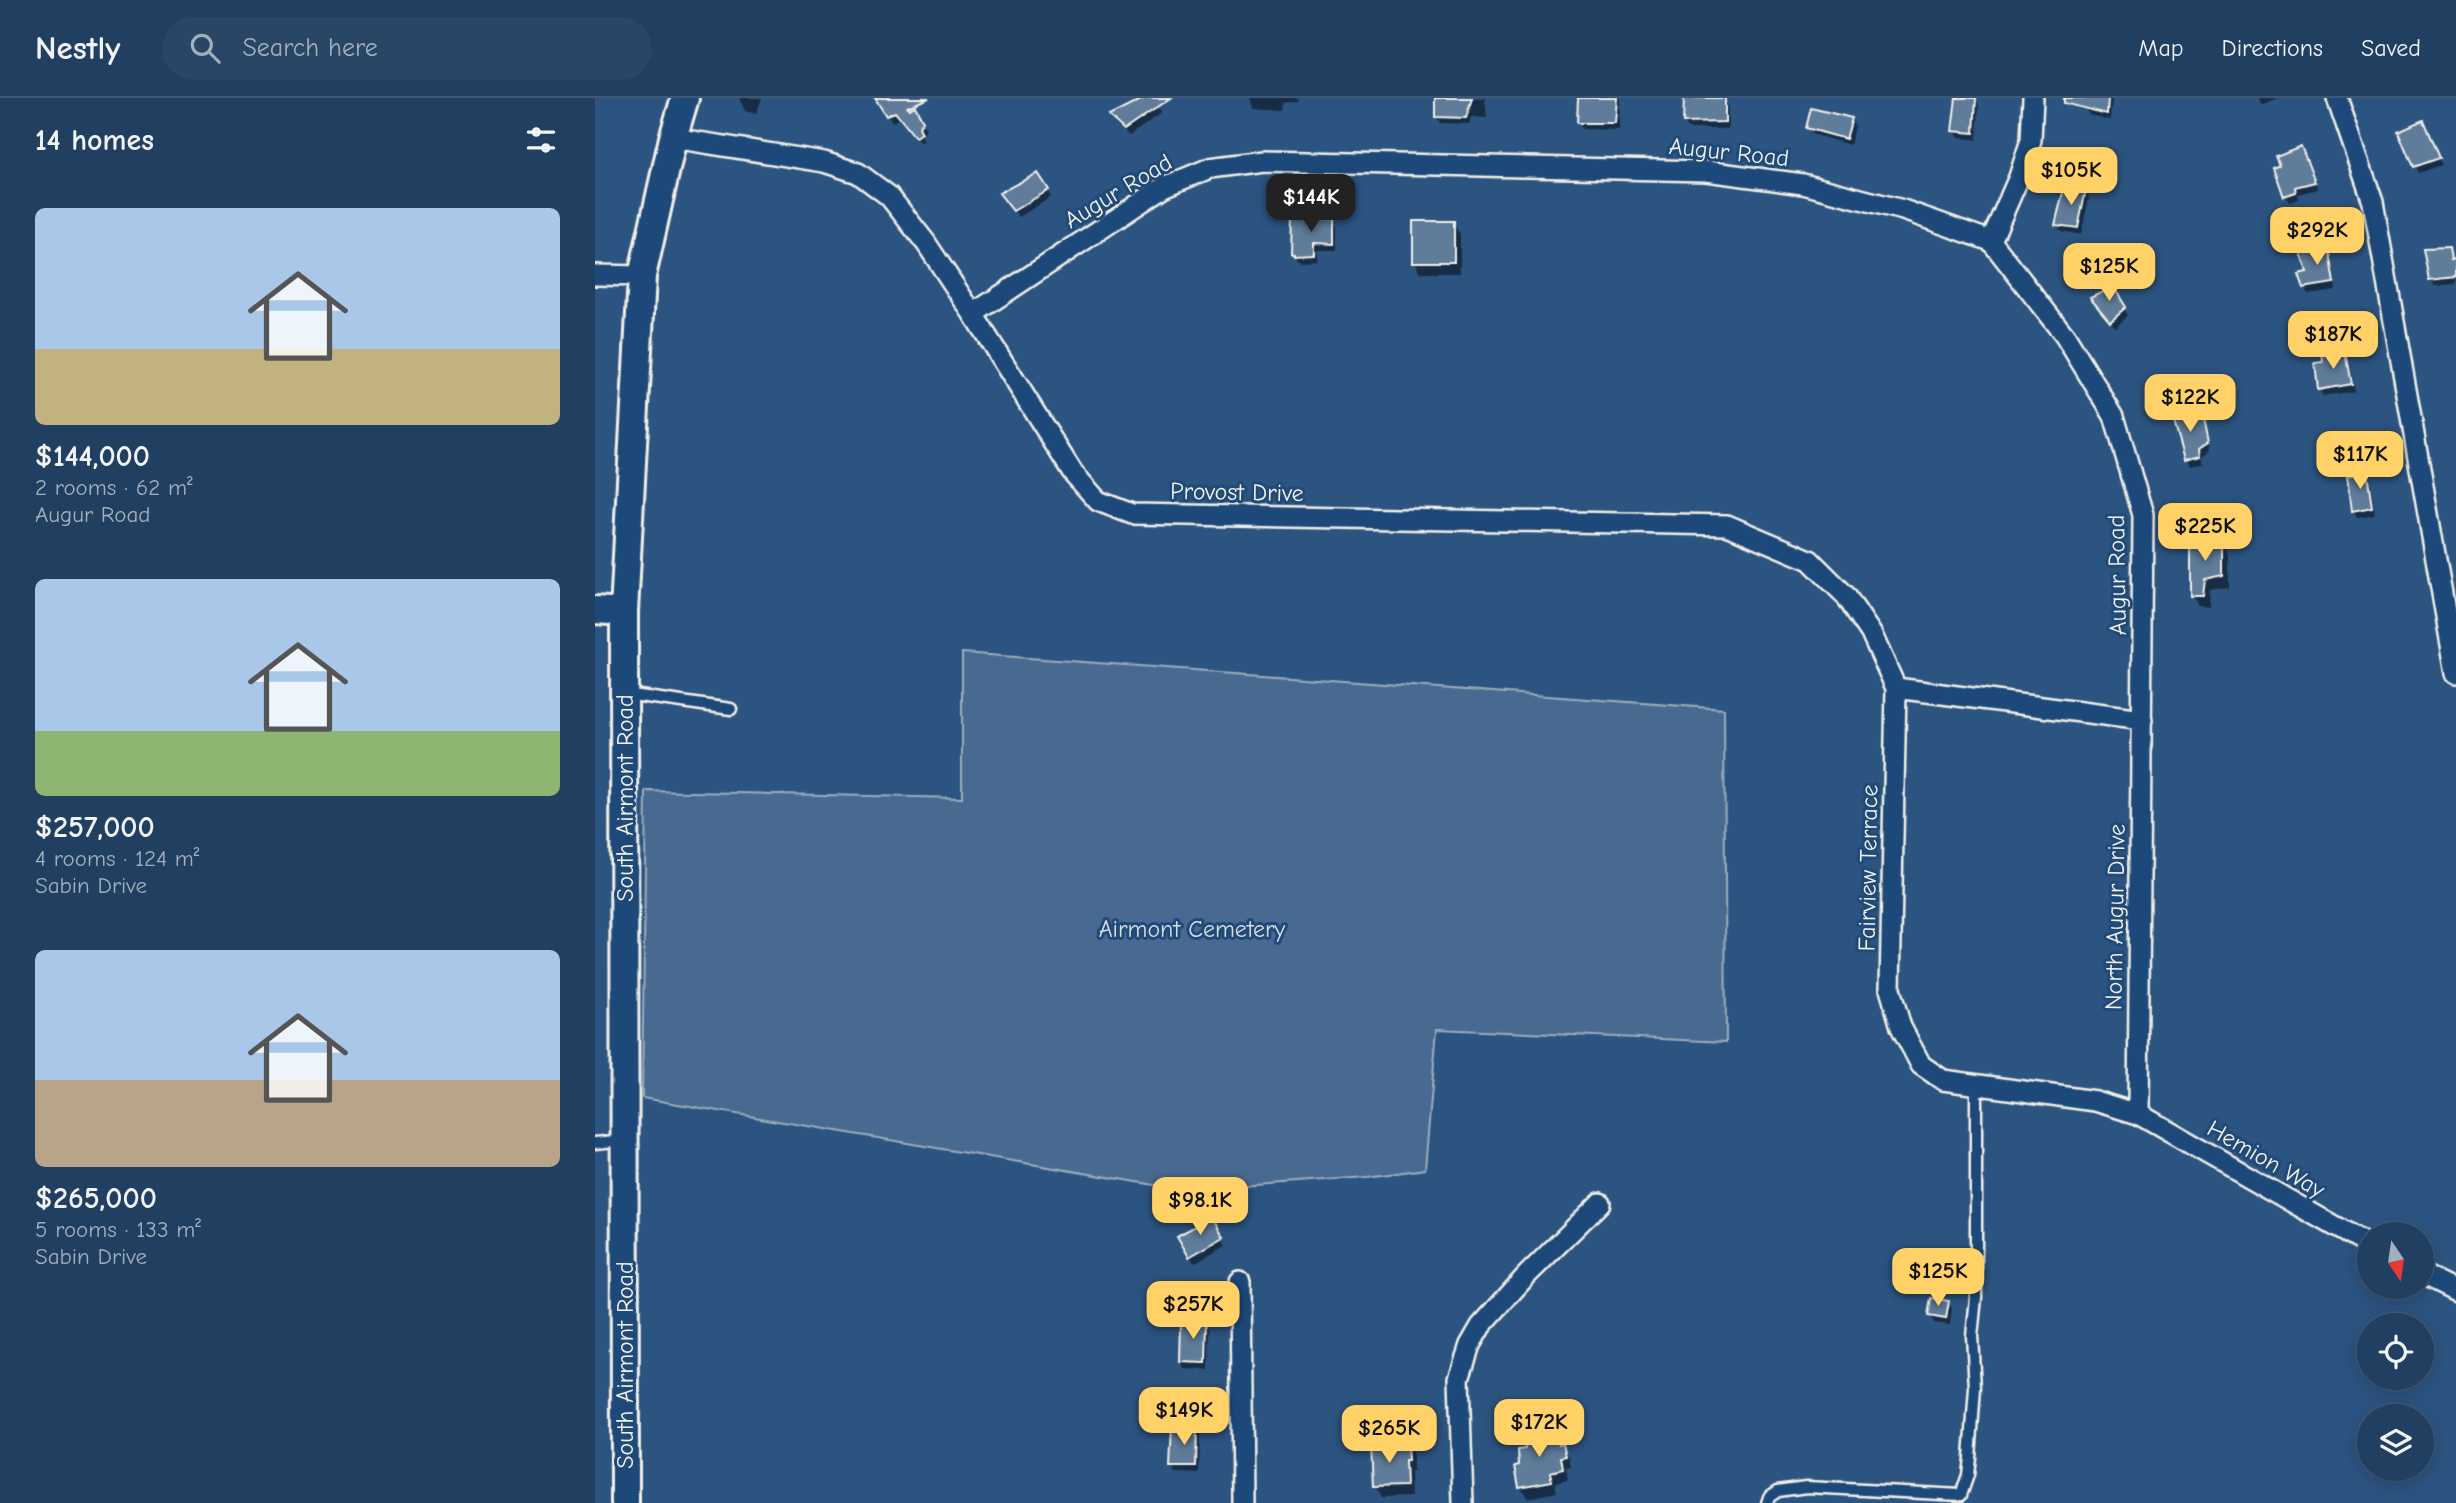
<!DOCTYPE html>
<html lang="en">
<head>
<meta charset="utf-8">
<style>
	:root { --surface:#213f61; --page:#294667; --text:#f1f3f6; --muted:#a2afbd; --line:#3e5876; --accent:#ffd166 }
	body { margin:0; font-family:"Comic Neue",sans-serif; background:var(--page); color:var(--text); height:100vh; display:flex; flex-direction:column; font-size:26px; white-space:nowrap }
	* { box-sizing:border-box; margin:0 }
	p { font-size:23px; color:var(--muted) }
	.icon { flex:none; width:38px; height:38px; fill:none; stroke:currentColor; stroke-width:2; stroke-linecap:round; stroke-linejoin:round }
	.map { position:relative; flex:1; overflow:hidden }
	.side { display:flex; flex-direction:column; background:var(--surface); width:595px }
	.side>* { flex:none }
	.needle { width:46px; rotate:167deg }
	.tools { position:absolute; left:1762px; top:1124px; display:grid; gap:14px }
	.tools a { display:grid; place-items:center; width:77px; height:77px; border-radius:50%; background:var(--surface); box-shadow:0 4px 18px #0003,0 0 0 2px var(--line); font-size:35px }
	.price { position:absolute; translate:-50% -60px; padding:0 16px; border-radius:14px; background:var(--accent); color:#111; font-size:23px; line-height:46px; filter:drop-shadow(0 2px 4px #0008) }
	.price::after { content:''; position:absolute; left:50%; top:42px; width:21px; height:16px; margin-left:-10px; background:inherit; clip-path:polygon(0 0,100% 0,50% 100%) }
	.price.active { background:#222; color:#fff }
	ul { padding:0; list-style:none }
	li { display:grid; align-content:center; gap:14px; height:371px; padding:0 35px }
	li span { display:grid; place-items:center; height:217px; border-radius:10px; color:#555 }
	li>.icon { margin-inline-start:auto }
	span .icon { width:126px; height:126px; fill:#fffc; stroke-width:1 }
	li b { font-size:30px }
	h2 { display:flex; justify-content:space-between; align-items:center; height:84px; padding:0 35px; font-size:30px }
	header { display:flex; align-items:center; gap:42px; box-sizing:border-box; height:98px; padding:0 35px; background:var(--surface); border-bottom:2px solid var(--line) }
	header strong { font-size:33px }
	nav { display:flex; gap:38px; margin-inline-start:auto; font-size:24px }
	.search { width:490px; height:63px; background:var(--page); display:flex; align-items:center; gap:18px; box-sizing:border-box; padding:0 24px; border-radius:38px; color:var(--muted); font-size:26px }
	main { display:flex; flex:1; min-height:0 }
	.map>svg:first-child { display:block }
	.green { fill:#496b90; stroke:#9eaebc; stroke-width:2 }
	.shadow { fill:#0007 }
	.building { fill:#5e7b9a; stroke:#f4f1e8; stroke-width:2 }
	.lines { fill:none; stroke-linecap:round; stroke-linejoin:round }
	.lane-casing { stroke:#f4f1e8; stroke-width:15 }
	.street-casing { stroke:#f4f1e8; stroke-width:24 }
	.secondary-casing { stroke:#f4f1e8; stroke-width:32 }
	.lane { stroke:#1f4a7a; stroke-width:10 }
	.street { stroke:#1f4a7a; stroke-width:19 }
	.secondary { stroke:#1f4a7a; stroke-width:26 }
	.labels { text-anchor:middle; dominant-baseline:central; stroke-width:6; stroke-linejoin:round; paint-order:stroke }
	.street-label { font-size:24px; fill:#f4f1e8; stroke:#1f4a7a }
	.park-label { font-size:24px; fill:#dadddb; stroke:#1f4a7a }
</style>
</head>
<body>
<header>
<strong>Nestly</strong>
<div class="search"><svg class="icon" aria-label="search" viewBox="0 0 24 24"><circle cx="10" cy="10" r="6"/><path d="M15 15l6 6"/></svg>Search here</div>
<nav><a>Map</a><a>Directions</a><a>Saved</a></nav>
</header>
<main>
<section class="side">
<h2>14 homes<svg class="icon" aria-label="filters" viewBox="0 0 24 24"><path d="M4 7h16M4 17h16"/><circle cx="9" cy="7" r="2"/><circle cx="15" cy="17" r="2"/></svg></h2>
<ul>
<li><span style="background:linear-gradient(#a9c7e8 65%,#c2b280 0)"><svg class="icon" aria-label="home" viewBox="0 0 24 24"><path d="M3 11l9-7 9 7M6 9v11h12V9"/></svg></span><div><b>$144,000</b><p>2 rooms · 62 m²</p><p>Augur Road</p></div></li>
<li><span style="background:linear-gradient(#a9c7e8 70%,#8fb573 0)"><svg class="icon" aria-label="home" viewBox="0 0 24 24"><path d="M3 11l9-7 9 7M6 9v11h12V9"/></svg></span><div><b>$257,000</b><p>4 rooms · 124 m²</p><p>Sabin Drive</p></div></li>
<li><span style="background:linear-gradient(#a9c7e8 60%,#b9a48a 0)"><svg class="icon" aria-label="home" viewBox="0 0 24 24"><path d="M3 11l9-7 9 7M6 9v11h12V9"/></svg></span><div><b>$265,000</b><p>5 rooms · 133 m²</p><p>Sabin Drive</p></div></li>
</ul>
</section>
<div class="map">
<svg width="1861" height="1405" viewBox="0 0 1861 1405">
	<rect width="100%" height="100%" fill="#2c5481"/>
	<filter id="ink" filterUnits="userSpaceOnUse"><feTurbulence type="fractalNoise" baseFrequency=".0143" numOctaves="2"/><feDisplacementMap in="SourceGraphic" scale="14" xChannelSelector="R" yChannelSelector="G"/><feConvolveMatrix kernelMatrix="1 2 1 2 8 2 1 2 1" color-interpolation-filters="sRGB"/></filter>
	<g filter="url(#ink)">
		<path class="green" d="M367 555 1129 611 1131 944 842 931 830 1071 772 1079 589 1092 47 1000 51 693 367 700Z"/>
		<path class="shadow" d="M144 0H167L161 16 150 13Z
			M283 0H306L313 13 319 11 331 31 326 38 329 42 325 45 306 20 297 24Z
			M553 0H559L567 15 534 38 520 26 517 19Z
			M655 0H703V3L691 5 690 12 658 10Z
			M842 0H890L892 20 876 19 874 26 845 25 841 18Z
			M985 0H1025L1024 32 987 31 983 24Z
			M1091 0 1129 1 1133 8V31H1093L1089 24Z
			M1362 0H1381L1384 6 1382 42 1363 39 1359 32Z
			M1493 0H1517L1515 22 1494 17 1490 10Z
			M1662 0H1683L1666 7Z
			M1256 21 1260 28 1255 47 1217 36 1213 29Z
			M1831 31 1846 67 1823 75 1805 33Z
			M1709 57 1723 91 1703 96 1704 102 1695 105 1691 98Z
			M443 77 456 99 424 119 410 102Z
			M1490 93 1494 100 1486 137 1466 133 1461 126Z
			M738 122 742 129V152H722V162L705 163 702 161 698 154Z
			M858 125 865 136V175H826L820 164Z
			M1732 150 1736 157 1741 192 1713 196 1709 189 1714 175Z
			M1853 152 1858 164 1861 163V186L1840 188 1836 181Z
			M1517 191 1533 217 1520 229 1502 206Z
			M1749 255 1753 262 1759 293 1728 298 1724 291Z
			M1607 323 1611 330 1615 352 1606 359 1608 365 1595 368 1591 361 1599 325Z
			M1771 375 1775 382 1780 416 1762 419 1758 412Z
			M1628 445 1635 456V489L1615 492 1614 509 1603 508 1597 497Z
			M616 1121 631 1147 599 1165 585 1139Z
			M1353 1204 1357 1211 1355 1227 1339 1225 1335 1218Z
			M611 1224 615 1231 614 1272 590 1271 586 1264Z
			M601 1330 605 1337 604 1376 581 1375 577 1368Z
			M952 1333 957 1341 962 1340 967 1347 974 1358 976 1369 971 1370 973 1382 960 1385 962 1394 932 1400 926 1389 922 1370 926 1369 932 1352Z
			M811 1346 818 1357V1374H815L816 1399 786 1400 780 1389Z"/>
		<path class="building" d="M280 0H334L312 9 314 11 320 8 328 23 324 29 327 35 320 39 300 14 291 18Z
			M550 0H576L529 32 514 18Z
			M840 0H877L871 20 840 19Z
			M983 0H1022L1020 25H982Z
			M1089 0H1130V24L1088 25Z
			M1361 0H1381L1379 35 1357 33Z
			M1469 0H1513L1512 16 1469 5Z
			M1216 10 1257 20 1251 41 1211 30Z
			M1828 22 1844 60 1818 69 1803 33Z
			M1706 48 1720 84 1700 89 1701 95 1689 99 1679 70 1685 67 1681 58Z
			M443 75 454 92 418 113 404 95Z
			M1470 86 1491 92 1483 130 1460 127Z
			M697 120 739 121V146L719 145V156L699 157V155H696Z
			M818 123H859V164H818Z
			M1733 148 1739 185 1708 190 1703 176 1712 174 1705 152Z
			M1854 150 1856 162 1861 161V179L1834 182 1828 151Z
			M1518 188 1531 209 1515 223 1495 199Z
			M1727 254H1750L1756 286 1723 292 1720 265 1728 264Z
			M1593 310 1599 323 1608 321 1613 345 1604 351 1605 358 1589 362 1576 316Z
			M1772 373 1777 409 1757 413 1753 377Z
			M1595 439 1629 444V478L1610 482 1608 498H1595Z
			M617 1119 629 1139 594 1159 582 1138Z
			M1336 1200 1354 1203 1351 1221 1333 1218Z
			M586 1221 612 1222 611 1265 585 1264Z
			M577 1328H602L601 1369H575Z
			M953 1332 955 1340 963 1338 964 1346 968 1345 971 1358 966 1359 968 1371 955 1374 957 1383 924 1389 920 1368 924 1367 923 1352 930 1351 929 1343 935 1342 934 1335Z
			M812 1345 813 1363H810L811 1388 778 1389 776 1346Z"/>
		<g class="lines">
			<g class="lane-casing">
				<path id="lane" d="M30 596 136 611
					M0 1045 29 1042
					M1172 1405 1174 1399 1183 1393 1211 1389 1366 1397 1373 1377 1375 1360 1380 1290 1377 1238 1381 1200V988"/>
			</g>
			<g class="street-casing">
				<path id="street" d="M1742 0 1778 104 1861 575
					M78 40 229 64 263 75 294 98 331 145 378 216 478 375 503 403 537 416 1132 427 1215 462 1251 498 1277 537 1301 590 1295 891 1306 929 1326 967 1348 982 1500 1003 1543 1016 1774 1148
					M1396 143 1424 79 1436 42 1438 0
					M0 177 47 178
					M378 216 569 89 615 70 667 63 1111 73 1208 86 1308 112 1396 143 1470 238 1519 318 1548 417 1543 1016
					M1301 590 1547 622
					M1827 1176 1861 1193
					M645 1184 647 1405
					M868 1405 864 1280 875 1247 886 1228 931 1178 1005 1105"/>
			</g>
			<g class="secondary-casing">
				<path id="secondary" d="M0 512 29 514
					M30 1405 29 514 47 178 78 40 90 0"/>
			</g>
			<use href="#lane" class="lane"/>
			<use href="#street" class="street"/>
			<use href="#secondary" class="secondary"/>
		</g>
	</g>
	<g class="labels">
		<g class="street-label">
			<text transform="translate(1134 54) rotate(6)">Augur Road</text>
			<text transform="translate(523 93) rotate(-31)">Augur Road</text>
			<text transform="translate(642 394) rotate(1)">Provost Drive</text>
			<text transform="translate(1522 477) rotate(-91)">Augur Road</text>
			<text transform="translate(30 700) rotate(-90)">South Airmont Road</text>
			<text transform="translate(1273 770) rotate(-89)">Fairview Terrace</text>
			<text transform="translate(1520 819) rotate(-89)">North Augur Drive</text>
			<text transform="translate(1671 1061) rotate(30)">Hemion Way</text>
			<text transform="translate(30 1267) rotate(-90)">South Airmont Road</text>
		</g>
		<g class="park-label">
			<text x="597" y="831">Airmont Cemetery</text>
		</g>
	</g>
</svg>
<div class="tools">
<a><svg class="needle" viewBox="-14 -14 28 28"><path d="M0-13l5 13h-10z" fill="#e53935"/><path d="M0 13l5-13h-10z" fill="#a2afbd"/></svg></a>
<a><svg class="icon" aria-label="locate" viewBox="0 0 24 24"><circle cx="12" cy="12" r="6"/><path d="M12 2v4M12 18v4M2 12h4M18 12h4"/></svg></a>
<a><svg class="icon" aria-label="layers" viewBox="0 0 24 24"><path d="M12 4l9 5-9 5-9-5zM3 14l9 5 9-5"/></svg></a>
</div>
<b class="price" style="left:1476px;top:109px">$105K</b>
<b class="price active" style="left:716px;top:136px">$144K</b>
<b class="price" style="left:1722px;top:169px">$292K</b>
<b class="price" style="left:1514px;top:205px">$125K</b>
<b class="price" style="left:1738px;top:273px">$187K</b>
<b class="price" style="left:1595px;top:336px">$122K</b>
<b class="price" style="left:1765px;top:393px">$117K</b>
<b class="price" style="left:1610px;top:465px">$225K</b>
<b class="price" style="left:605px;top:1139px">$98.1K</b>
<b class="price" style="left:1343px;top:1210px">$125K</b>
<b class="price" style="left:598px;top:1243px">$257K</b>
<b class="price" style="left:589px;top:1349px">$149K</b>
<b class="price" style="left:944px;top:1361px">$172K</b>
<b class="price" style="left:794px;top:1367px">$265K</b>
</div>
</main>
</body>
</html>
